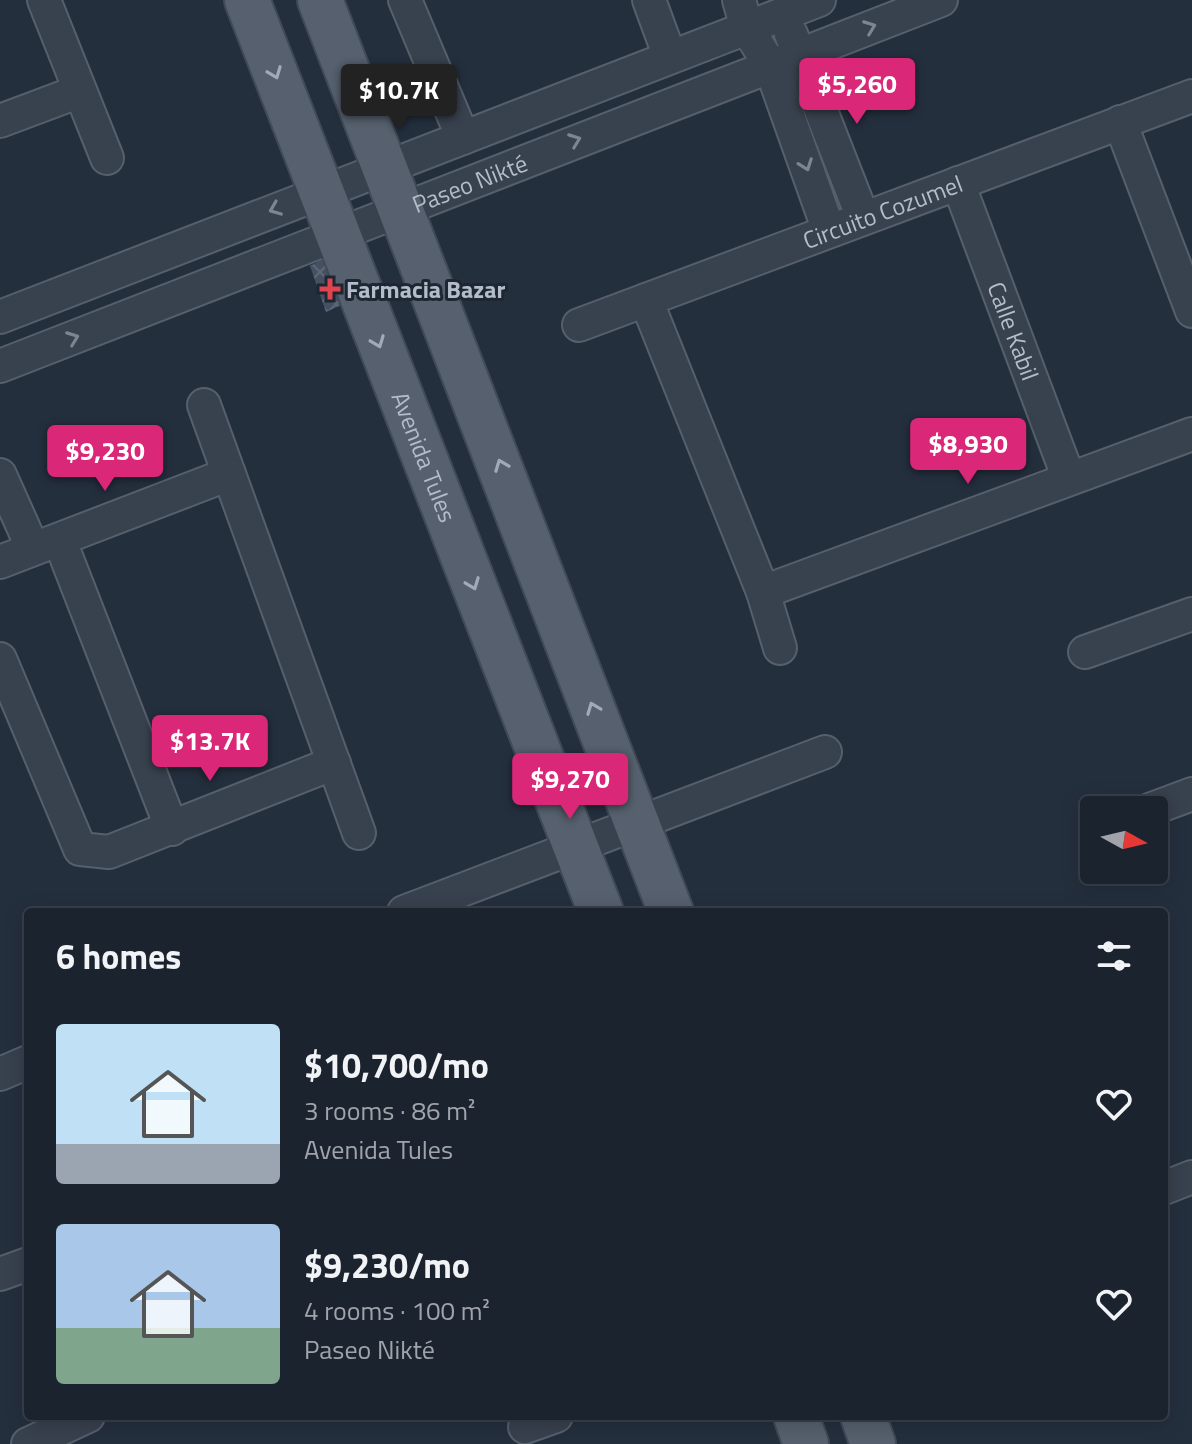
<!DOCTYPE html>
<html lang="en">
<head>
<meta charset="utf-8">
<style>
	:root { --surface:#1b232e; --page:#282f3a; --text:#f1f3f6; --muted:#a0a4aa; --line:#39404a; --accent:#db2777 }
	body { margin:0; font-family:"Titillium Web",sans-serif; background:var(--page); color:var(--text); height:100vh; display:flex; flex-direction:column; font-size:30px; white-space:nowrap }
	* { box-sizing:border-box; margin:0 }
	p { font-size:26px; color:var(--muted) }
	.icon { flex:none; width:44px; height:44px; fill:none; stroke:currentColor; stroke-width:2; stroke-linecap:round; stroke-linejoin:round }
	.map { position:relative; flex:1; overflow:hidden }
	.panel { position:absolute; left:24px; top:908px; width:1144px; height:512px; display:flex; flex-direction:column; background:var(--surface); border-radius:8px; box-shadow:0 4px 20px #0003,0 0 0 2px var(--line) }
	.panel>* { flex:none }
	.needle { width:52px; rotate:98deg }
	.controls { position:absolute; left:1080px; top:796px; display:grid; gap:16px }
	.controls a { display:grid; place-items:center; width:88px; height:88px; border-radius:8px; background:var(--surface); box-shadow:0 4px 20px #0003,0 0 0 2px var(--line); font-size:40px }
	.price { position:absolute; translate:-50% -68px; padding:0 18px; border-radius:8px; background:var(--accent); color:#fff; font-size:26px; line-height:52px; filter:drop-shadow(0 2px 4px #0008) }
	.price::after { content:''; position:absolute; left:50%; top:48px; width:24px; height:18px; margin-left:-12px; background:inherit; clip-path:polygon(0 0,100% 0,50% 100%) }
	.price.current { background:#222; color:#fff }
	ul { padding:0; list-style:none }
	li { display:flex; align-items:center; gap:24px; height:200px; padding:0 32px }
	li span { display:grid; place-items:center; flex:none; width:224px; height:160px; border-radius:8px; color:#555 }
	li>.icon { margin-inline-start:auto }
	span .icon { width:96px; height:96px; fill:#fffc; stroke-width:1 }
	li b { font-size:34px }
	h2 { display:flex; justify-content:space-between; align-items:center; height:96px; padding:0 32px; font-size:34px }
	.map>svg:first-child { display:block }
	.building { fill:url(#building-cross-hatch) }
	.lines { fill:none; stroke-linecap:round; stroke-linejoin:round }
	.minor-casing { stroke:#565f6c; stroke-width:36 }
	.primary-casing { stroke:#414a57; stroke-width:48 }
	.minor { stroke:#38414e; stroke-width:32 }
	.primary { stroke:#56606e; stroke-width:44 }
	.oneway { stroke:#7c8592 }
	.oneway2 { stroke:#a1aab7 }
	.health-dot { fill:#e0444e; stroke:#1d2633; stroke-width:3 }
	.labels { text-anchor:middle; dominant-baseline:central; stroke-width:6; stroke-linejoin:round; paint-order:stroke }
	.street-label { font-size:24px; fill:#b4bcc9; stroke:#1d2633 }
	.poi-label { font-size:24px; font-weight:bold; fill:#b4bcc9; stroke:#1d2633; text-anchor:start }
</style>
</head>
<body>
<div class="map">
<svg width="1192" height="1444" viewBox="0 0 1192 1444">
	<defs>
		<pattern id="building-cross-hatch" width="8" height="8" patternUnits="userSpaceOnUse" patternTransform="scale(2)"><rect width="8" height="8" fill="#455162"/><path d="M0 0l8 8M0 8l8-8" fill="none" stroke="#5d6877"/></pattern>
	</defs>
	<rect width="100%" height="100%" fill="#242f3e"/>
	<path class="building" d="M331 255 348 302 326 312 310 266Z"/>
	<g class="lines">
		<g class="minor-casing">
			<g id="minor">
				<path d="M44 0 107 158"/>
				<path d="M405 0 463 138"/>
				<path d="M649 0 670 57"/>
				<path d="M739 0 747 28 770 65 829 231"/>
				<path d="M791 34 863 218"/>
				<path d="M0 121 80 91"/>
				<path d="M1120 122 1192 311"/>
				<path id="s1" d="M958 183 1069 479"/>
				<path d="M646 300 763 592 780 648"/>
				<path d="M0 317 819 0"/>
				<path id="s2" d="M579 325 1192 96"/>
				<path id="s3" d="M0 366 941 0"/>
				<path d="M204 405 359 833"/>
				<path d="M0 475 33 549"/>
				<path d="M60 541 172 829"/>
				<path d="M0 562 229 474"/>
				<path d="M763 592 1192 434"/>
				<path d="M1085 652 1192 614"/>
				<path d="M0 659 80 849 109 852 334 763"/>
				<path d="M1149 810 1192 794"/>
				<path d="M404 912 825 752"/>
				<path d="M0 1074 28 1062"/>
				<path d="M1164 1188 1192 1177"/>
				<path d="M0 1274 28 1264"/>
				<path d="M525 1427 556 1416"/>
				<path d="M28 1444 88 1416"/>
			</g>
		</g>
		<g class="primary-casing">
			<g id="primary">
				<path id="s4" d="M247 0 601 912"/>
				<path d="M320 0 671 912"/>
				<path d="M796 1416 806 1444"/>
				<path d="M863 1416 873 1444"/>
			</g>
		</g>
		<use href="#minor" class="minor"/>
		<use href="#primary" class="primary"/>
	</g>
	<defs><path id="oneway-chevron" d="M-2-3.5L2.5 0L-2 3.5" fill="none" stroke-width="1.6" stroke-linecap="round" stroke-linejoin="round" transform="scale(2)"/></defs>
	<g class="oneway">
		<use href="#oneway-chevron" transform="translate(870 27) rotate(-21)"/>
		<use href="#oneway-chevron" transform="translate(575 140) rotate(-21)"/>
		<use href="#oneway-chevron" transform="translate(806 165) rotate(70)"/>
		<use href="#oneway-chevron" transform="translate(275 209) rotate(158)"/>
		<use href="#oneway-chevron" transform="translate(73 338) rotate(-21)"/>
	</g>
	<g class="oneway2">
		<use href="#oneway-chevron" transform="translate(275 73) rotate(69)"/>
		<use href="#oneway-chevron" transform="translate(378 342) rotate(69)"/>
		<use href="#oneway-chevron" transform="translate(501 465) rotate(-111)"/>
		<use href="#oneway-chevron" transform="translate(473 584) rotate(69)"/>
		<use href="#oneway-chevron" transform="translate(593 708) rotate(-111)"/>
	</g>
	<path class="health-dot" d="M326 277h8v8h8v8h-8v8h-8v-8h-8v-8h8z"/>
	<g class="labels">
		<g class="street-label">
			<text stroke="none"><textPath href="#s3" startOffset="504">Paseo Nikté</textPath></text>
			<text stroke="none"><textPath href="#s2" startOffset="324">Circuito Cozumel</textPath></text>
			<text stroke="none"><textPath href="#s1" startOffset="158">Calle Kabil</textPath></text>
			<text stroke="none"><textPath href="#s4" startOffset="490">Avenida Tules</textPath></text>
		</g>
		<g class="poi-label">
			<text x="346" y="289">Farmacia Bazar</text>
		</g>
	</g>
</svg>
<div class="controls">
<a><svg class="needle" viewBox="-14 -14 28 28"><path d="M0-13l5 13h-10z" fill="#e53935"/><path d="M0 13l5-13h-10z" fill="#a0a4aa"/></svg></a>
</div>
<b class="price" style="left:857px;top:126px">$5,260</b>
<b class="price current" style="left:399px;top:132px">$10.7K</b>
<b class="price" style="left:968px;top:486px">$8,930</b>
<b class="price" style="left:105px;top:493px">$9,230</b>
<b class="price" style="left:210px;top:783px">$13.7K</b>
<b class="price" style="left:570px;top:821px">$9,270</b>
<section class="panel">
<h2>6 homes<svg class="icon" aria-label="filters" viewBox="0 0 24 24"><path d="M4 7h16M4 17h16"/><circle cx="9" cy="7" r="2"/><circle cx="15" cy="17" r="2"/></svg></h2>
<ul>
<li><span style="background:linear-gradient(#bfe0f5 75%,#9aa5b1 0)"><svg class="icon" aria-label="home" viewBox="0 0 24 24"><path d="M3 11l9-7 9 7M6 9v11h12V9"/></svg></span><div><b>$10,700/mo</b><p>3 rooms · 86 m²</p><p>Avenida Tules</p></div><svg class="icon" aria-label="heart" viewBox="0 0 24 24"><path d="M12 20l-8-8c-3-5 5-10 8-4 3-6 11-1 8 4z"/></svg></li>
<li><span style="background:linear-gradient(#a9c7e8 65%,#7fa58c 0)"><svg class="icon" aria-label="home" viewBox="0 0 24 24"><path d="M3 11l9-7 9 7M6 9v11h12V9"/></svg></span><div><b>$9,230/mo</b><p>4 rooms · 100 m²</p><p>Paseo Nikté</p></div><svg class="icon" aria-label="heart" viewBox="0 0 24 24"><path d="M12 20l-8-8c-3-5 5-10 8-4 3-6 11-1 8 4z"/></svg></li>
</ul>
</section>
</div>
</body>
</html>
